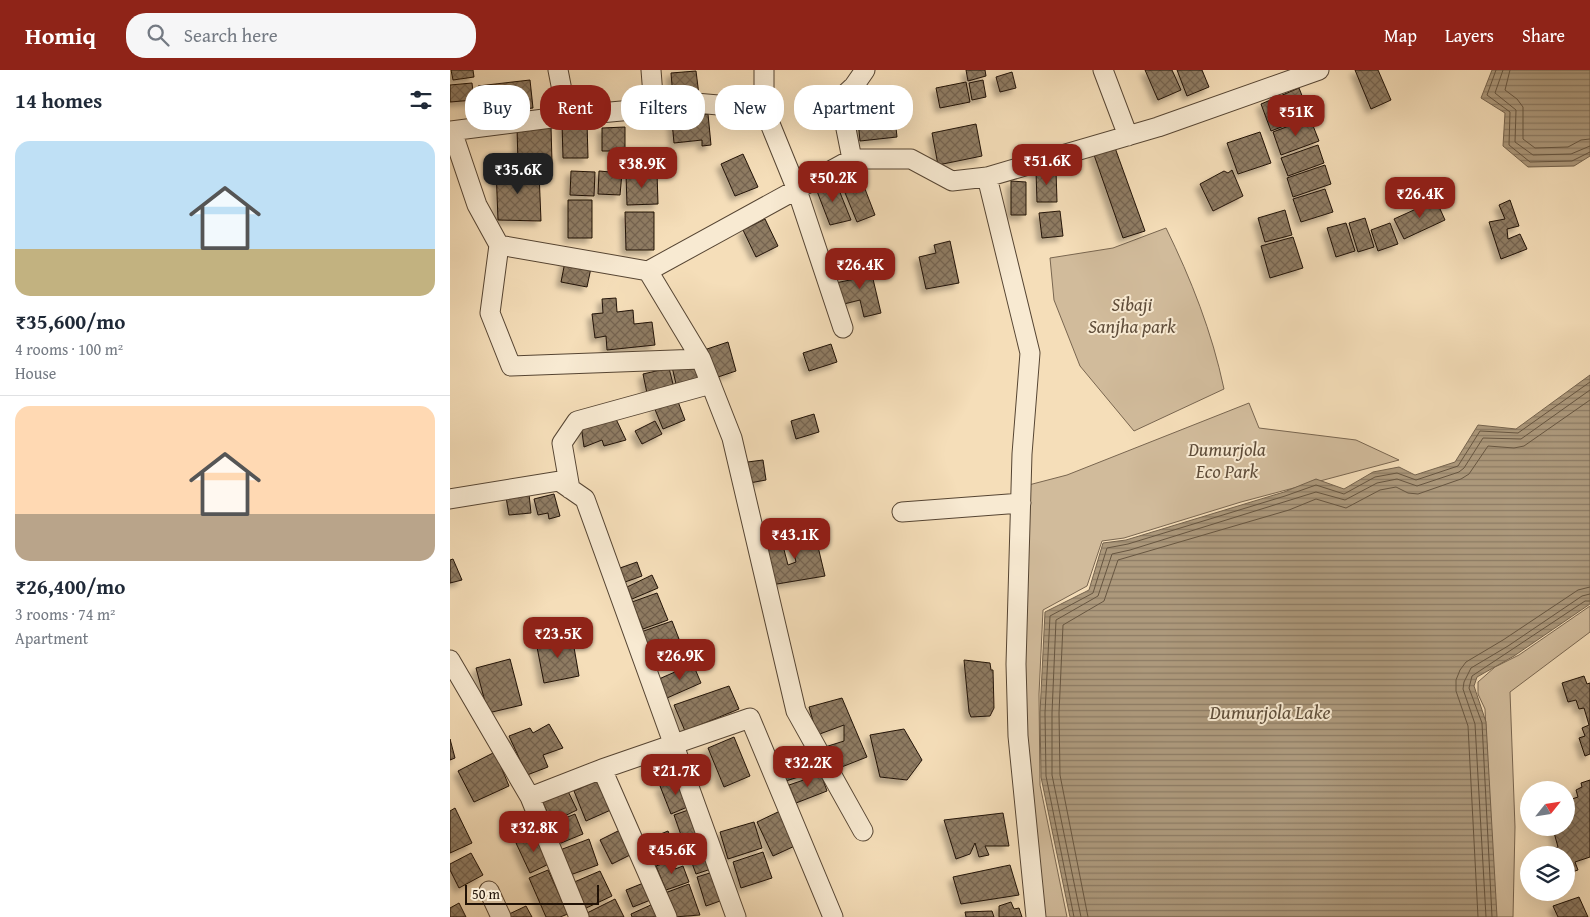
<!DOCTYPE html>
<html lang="en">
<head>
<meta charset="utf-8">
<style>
	:root { --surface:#fff; --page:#f6f6f7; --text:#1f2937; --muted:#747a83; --line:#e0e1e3; --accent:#8f2418 }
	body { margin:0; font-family:"Gentium Book Plus",serif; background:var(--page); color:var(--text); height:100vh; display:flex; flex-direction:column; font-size:19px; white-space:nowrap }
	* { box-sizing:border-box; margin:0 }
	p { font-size:16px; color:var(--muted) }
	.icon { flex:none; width:28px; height:28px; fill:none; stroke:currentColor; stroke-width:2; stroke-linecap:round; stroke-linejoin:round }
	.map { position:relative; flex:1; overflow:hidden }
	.sheet { display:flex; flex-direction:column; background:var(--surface); width:450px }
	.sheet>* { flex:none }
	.banner { position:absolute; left:15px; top:15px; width:475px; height:45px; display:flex; gap:10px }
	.needle { width:32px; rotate:60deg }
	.fabs { position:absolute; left:1070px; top:711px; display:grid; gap:10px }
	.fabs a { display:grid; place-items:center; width:55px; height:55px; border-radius:50%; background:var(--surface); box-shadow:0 5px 20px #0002; font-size:25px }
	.scale { position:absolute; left:15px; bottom:12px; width:134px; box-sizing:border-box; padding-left:5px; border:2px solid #211206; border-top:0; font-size:14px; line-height:18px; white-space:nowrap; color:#211206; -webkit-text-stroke:4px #f8ead2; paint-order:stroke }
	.price { position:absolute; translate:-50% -42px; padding:0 11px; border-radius:10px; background:var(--accent); color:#fff; font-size:16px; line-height:32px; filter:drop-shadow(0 1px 2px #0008) }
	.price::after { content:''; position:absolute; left:50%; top:30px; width:15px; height:11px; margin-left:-8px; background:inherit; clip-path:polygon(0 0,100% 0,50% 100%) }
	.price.on { background:#222; color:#fff }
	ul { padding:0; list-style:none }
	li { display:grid; align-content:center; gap:10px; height:265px; padding:0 15px }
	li+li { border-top:1px solid var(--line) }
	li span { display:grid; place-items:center; height:155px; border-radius:15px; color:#555 }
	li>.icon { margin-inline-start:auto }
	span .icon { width:90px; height:90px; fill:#fffc; stroke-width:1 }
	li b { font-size:21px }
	h2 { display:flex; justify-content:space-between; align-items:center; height:60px; padding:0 15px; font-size:21px }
	.tag { padding:0 18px; border-radius:20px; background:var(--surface); box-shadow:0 5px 20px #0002; font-size:18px; line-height:45px }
	.tag.on { background:var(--accent); color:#fff }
	header { display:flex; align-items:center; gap:30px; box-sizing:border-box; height:70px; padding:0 25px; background:var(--accent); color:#fff }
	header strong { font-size:24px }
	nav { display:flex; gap:28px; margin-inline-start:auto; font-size:18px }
	.search { width:350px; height:45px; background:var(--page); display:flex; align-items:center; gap:12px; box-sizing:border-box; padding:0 18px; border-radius:20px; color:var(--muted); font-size:19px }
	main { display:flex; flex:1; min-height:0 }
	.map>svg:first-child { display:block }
	.green { fill:#d1bb9b; stroke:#796650 }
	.water { fill:url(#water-rules); stroke:#75634d }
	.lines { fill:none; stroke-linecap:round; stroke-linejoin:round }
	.shore { stroke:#675641; stroke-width:1 }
	.building { fill:url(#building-cross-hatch); stroke:#211206; filter:url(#shadow) }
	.minor-casing { stroke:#564533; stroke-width:21 }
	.minor { stroke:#f8ead2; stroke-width:19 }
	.labels { text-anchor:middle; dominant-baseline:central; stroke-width:4; stroke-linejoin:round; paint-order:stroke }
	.park-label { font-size:19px; font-style:italic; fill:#5f4d3a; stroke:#f8ead2 }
	.water-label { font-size:20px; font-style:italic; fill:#604f3b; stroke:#f8ead2 }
</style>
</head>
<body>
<header>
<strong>Homiq</strong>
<div class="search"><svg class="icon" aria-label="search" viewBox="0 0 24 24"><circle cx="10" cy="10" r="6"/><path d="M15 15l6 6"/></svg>Search here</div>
<nav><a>Map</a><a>Layers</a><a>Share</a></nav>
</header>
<main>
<section class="sheet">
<h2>14 homes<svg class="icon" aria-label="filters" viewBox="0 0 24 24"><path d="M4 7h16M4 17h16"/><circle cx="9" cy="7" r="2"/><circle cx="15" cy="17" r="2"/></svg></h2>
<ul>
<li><span style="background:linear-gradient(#bfe0f5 70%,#c2b280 0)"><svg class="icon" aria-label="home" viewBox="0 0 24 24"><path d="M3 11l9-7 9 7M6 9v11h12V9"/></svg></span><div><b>₹35,600/mo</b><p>4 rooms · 100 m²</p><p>House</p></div></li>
<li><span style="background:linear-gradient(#ffd9b3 70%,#b9a48a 0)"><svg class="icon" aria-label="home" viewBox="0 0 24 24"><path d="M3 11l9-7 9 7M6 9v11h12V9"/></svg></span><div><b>₹26,400/mo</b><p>3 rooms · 74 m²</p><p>Apartment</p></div></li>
</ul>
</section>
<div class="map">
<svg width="1140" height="847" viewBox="0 0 1140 847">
	<defs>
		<pattern id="water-rules" width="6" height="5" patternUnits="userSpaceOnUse" patternTransform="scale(1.25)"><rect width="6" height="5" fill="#ad997c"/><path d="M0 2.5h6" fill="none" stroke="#8c7b64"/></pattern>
		<pattern id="building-cross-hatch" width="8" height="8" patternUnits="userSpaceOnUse" patternTransform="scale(1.25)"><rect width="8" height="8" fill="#8f7c63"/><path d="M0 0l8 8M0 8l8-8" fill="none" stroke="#746450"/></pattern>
		<filter id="shadow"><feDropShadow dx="-4.5" dy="4.5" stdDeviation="2.5" flood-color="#0004"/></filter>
	</defs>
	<rect width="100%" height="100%" fill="#f5deb9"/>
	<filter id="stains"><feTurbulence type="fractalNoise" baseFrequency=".004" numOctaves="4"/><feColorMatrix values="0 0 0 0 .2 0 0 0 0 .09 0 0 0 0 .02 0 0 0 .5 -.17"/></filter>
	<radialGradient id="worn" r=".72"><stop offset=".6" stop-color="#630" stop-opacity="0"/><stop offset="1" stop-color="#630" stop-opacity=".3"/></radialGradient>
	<path class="green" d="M716 158C741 209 762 262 774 319L684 361 630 296 604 230 600 188 663 178Z
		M799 333 809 358 906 370 949 390 791 432 674 468 652 471 637 516 593 540 589 624 590 715 617 847H594L572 674 571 417 617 405Z
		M1140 536V562L1060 622 1065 757 1063 847H1045L1035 639 1028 624V612L1045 597 1069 585Z"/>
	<path class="water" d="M1042 0H1140V86L1124 96 1078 97 1053 76 1055 43 1031 28Z
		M1140 305V534L1064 586 1027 607 1024 616 1036 652 1047 847H620L591 707 590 643 595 542 639 520 653 473 676 470 834 422 866 409 894 419 923 402 949 397 965 405 1005 392 1028 355 1066 359Z"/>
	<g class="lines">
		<path class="shore" d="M1046 0 1037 25 1060 42 1059 75 1080 92 1122 91 1140 82
			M1053 0 1045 23 1066 40 1065 72 1083 85 1121 84 1140 76
			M1060 0 1055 20 1067 29 1073 37V69L1085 78 1118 77 1131 70 1140 69
			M624 847 596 706 595 643 600 546 643 523 657 478 678 474 835 426 866 415 894 424 925 407 947 403 966 410 1008 396 1030 361 1068 363 1140 312
			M631 847 602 705V643L606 550 648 526 662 484 680 480 866 422 895 430 927 413 947 409 967 416 1009 402 1014 398 1033 368 1071 369 1140 320
			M638 847 610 705 609 643 613 555 654 531 668 490 839 440 866 429 896 438 930 420 946 417 958 423 968 424 1011 409 1019 404 1038 376 1064 378 1074 376 1140 330
			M1028 847 1018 656 1006 621V610L1010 600 1016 592 1053 570 1128 520 1140 517
			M1036 847 1025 654 1013 619 1014 612 1021 598 1058 576 1132 526 1140 524
			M1042 847 1032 653 1019 618 1022 606 1135 531H1140"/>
	</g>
	<path class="building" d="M1 0H23L24 7 3 10Z
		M516 0H535L536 6 518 11Z
		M695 0H722L731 20 708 30Z
		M727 0H752L759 17 737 26Z
		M905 0H928L941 30 921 39Z
		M246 1 249 25 223 27 221 3Z
		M562 2 566 18 550 22 546 7Z
		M80 10 83 38 32 44 28 16Z
		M533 10 536 27 522 30 519 13Z
		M516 12 520 32 490 38 486 18Z
		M22 13 24 30 0 32V15Z
		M849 18 860 46 821 61 811 34Z
		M242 39V46L258 44 261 75 252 76V70L224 73 221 41Z
		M445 48 447 67 410 71 408 51Z
		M860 48 869 71 831 85 823 62Z
		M137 52 138 88H113L112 53Z
		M526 54 532 86 488 95 482 63Z
		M101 56 102 93 68 94 67 57Z
		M175 57V81H152V58Z
		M810 62 821 93 788 104 777 73Z
		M664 75 695 161 673 168 643 82Z
		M868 75 874 93 838 106 831 88Z
		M293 84 308 117 285 126 271 94Z
		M875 95 881 114 843 127 837 108Z
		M46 98 89 102 91 151 48 150Z
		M606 100 607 132H587L586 101Z
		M782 100 793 126 763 141 750 114 774 101 778 103Z
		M121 101 145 102 144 126 120 125Z
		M149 101 172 103 170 125 148 124Z
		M207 102 208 134 177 135 176 104Z
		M410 106 425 145 407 152 391 113Z
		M385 110 401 150 380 155 365 116Z
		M561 111 576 112V145H561Z
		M875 119 883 142 851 152 843 129Z
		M118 130H142V168H118Z
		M986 130 995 150 954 169 944 149Z
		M1060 130 1069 156 1057 159 1058 169 1070 164 1077 179 1051 189 1039 152 1055 149 1049 135Z
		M835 140 842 165 815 172 808 148Z
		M610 141 613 166 592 168 589 143Z
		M175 142H204V180H176Z
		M915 148 924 177 908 182 899 153Z
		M315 149 328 176 306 187 293 160Z
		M896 153 905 181 886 187 877 158Z
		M940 153 948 174 928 181 921 160Z
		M843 167 853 198 820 208 811 176Z
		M500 171 509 213 476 219 469 187 486 183 484 175Z
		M116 187 142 193 137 217 111 212Z
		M419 192 431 243 414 247 410 230 390 235 385 213 405 209 403 196Z
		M166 228 167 242 183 240 184 254 202 252 205 275 157 280 156 266 145 268 142 244 153 243 152 229Z
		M278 272 286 301 265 308 257 279Z
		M381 274 387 292 359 301 353 283Z
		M251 293 256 312 227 318 222 297Z
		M219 298 225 322 198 328 193 304Z
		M227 329 235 350 213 359 204 337Z
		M364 344 369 362 346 369 341 351Z
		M166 349 176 370 154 376 152 370 134 377 131 355Z
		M205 351 212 364 192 374 185 361Z
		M313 390 316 410 294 414 290 393Z
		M79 424 81 443 59 445 56 427Z
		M104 424 110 446 99 449 98 443 88 445 84 429Z
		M364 460 375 506 321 515 312 477 332 472 338 495 346 492 340 466Z
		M3 489 12 510 0 513V490Z
		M187 492 192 506 175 512 170 498Z
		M202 505 208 518 182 529 177 517Z
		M207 523 218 550 193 559 182 532Z
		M222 551 229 569 198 580 191 562Z
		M122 566 129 606 94 613 86 572Z
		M60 589 72 635 38 643 26 598Z
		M514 590 540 593 541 600H543L544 638 540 646 521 647 519 642Z
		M243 594 251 613 217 628 209 609Z
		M1134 606 1137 614 1140 613V684L1135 686 1129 668 1135 666 1132 658 1139 655 1134 638 1129 639 1126 630 1118 632 1112 613Z
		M279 616 289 639 235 661 224 635Z
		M392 628 417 687 384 700 375 677 394 671V655L367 665 359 637Z
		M99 654 113 678 93 685 98 697 77 705 59 666 80 658 83 663Z
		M454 659 472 690 457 710 430 707 420 665Z
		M284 667 300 706 274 717 258 678Z
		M0 669 5 688 0 690Z
		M363 680 370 700 336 711 330 691Z
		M45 682 59 716 24 732 8 701Z
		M371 704 377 721 346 733 339 715Z
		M231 708 242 735 221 744 210 716Z
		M151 709 163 739 136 751 124 721Z
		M1140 710V787L1125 792 1128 800 1116 804V785H1104L1102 779 1108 777 1103 759 1098 761 1097 758H1116V731L1128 727 1126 720 1132 717 1131 713Z
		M116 717 127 740 102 752 91 729Z
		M5 738 22 773 0 783V741Z
		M244 738 252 762 232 768 224 745Z
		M330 741 347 775 323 786 307 752Z
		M553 743 559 776H535L539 785 529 787 525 773 520 784 506 789 494 750Z
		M125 744 133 764 111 773 103 753Z
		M304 752 312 778 278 789 270 762Z
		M172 759 184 783 162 794 150 770Z
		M218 761 227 782 205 791 196 770Z
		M88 762 103 792 80 803 66 773Z
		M253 768 264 798 246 804 235 774Z
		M139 769 148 795 120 805 110 780Z
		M313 782 322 808 291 818 283 792Z
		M21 783 33 805 9 818 0 800V794Z
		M221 791 225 799 233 796 239 812 216 820 206 796Z
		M560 795 569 825 511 834 503 807Z
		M98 800 118 844 110 847H96L79 808Z
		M150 801 162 826 134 839 122 813Z
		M263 802 273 830 256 836 247 807Z
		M196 812 203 829 183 837 176 820Z
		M239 814 250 845 224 847 215 823Z
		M1129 827 1138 847H1108L1103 836Z
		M165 829 174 847H139L137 843Z
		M561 832 564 839 569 838 572 847H549V836Z
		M9 833 16 847H0V838Z
		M203 834 209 847H182L181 844Z
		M76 836 82 847H56L55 846Z
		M542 841 544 847H516L515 842Z"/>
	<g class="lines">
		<g class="minor-casing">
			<path id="minor" d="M108 0 117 46
				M201 0 204 38
				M314 0V39L347 120 393 258
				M653 0 678 66
				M0 61 117 46 204 38 223 31 314 39
				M2 61 27 135 49 175 198 201 402 89H461L502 111 537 107 708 57 869 0
				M402 89 390 29 404 16 415 0
				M537 107 580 283 572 384 566 594 568 666 586 847
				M49 175 40 243 61 296 251 289
				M198 201 251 289 282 368 346 641 413 761
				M120 419 112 373 127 351 261 314
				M0 429 109 411 135 429 286 847
				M452 442 571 433
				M0 590 80 727 129 847
				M152 699 217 847
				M80 727 152 699 300 648 383 847
				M39 821 51 847"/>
		</g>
		<use href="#minor" class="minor"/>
	</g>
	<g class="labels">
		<g class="park-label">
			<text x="682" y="234">Sibaji<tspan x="682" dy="22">Sanjha park</tspan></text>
			<text x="777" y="379">Dumurjola<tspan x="777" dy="22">Eco Park</tspan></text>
		</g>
		<g class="water-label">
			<text x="820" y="641">Dumurjola Lake</text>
		</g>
	</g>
	<rect width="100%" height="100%" filter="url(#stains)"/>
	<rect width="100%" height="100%" fill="url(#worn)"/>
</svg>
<div class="fabs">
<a><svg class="needle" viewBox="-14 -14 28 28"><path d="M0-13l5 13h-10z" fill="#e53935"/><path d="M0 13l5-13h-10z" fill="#747a83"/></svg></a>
<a><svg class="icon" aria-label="layers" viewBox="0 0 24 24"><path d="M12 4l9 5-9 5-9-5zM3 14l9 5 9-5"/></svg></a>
</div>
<div class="scale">50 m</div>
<b class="price" style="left:846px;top:67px">₹51K</b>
<b class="price" style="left:597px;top:116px">₹51.6K</b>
<b class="price" style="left:192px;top:119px">₹38.9K</b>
<b class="price on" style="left:68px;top:125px">₹35.6K</b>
<b class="price" style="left:383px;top:133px">₹50.2K</b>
<b class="price" style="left:970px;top:149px">₹26.4K</b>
<b class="price" style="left:410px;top:220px">₹26.4K</b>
<b class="price" style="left:345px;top:490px">₹43.1K</b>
<b class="price" style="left:108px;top:589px">₹23.5K</b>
<b class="price" style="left:230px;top:611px">₹26.9K</b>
<b class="price" style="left:358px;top:718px">₹32.2K</b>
<b class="price" style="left:226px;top:726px">₹21.7K</b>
<b class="price" style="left:84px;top:783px">₹32.8K</b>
<b class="price" style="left:222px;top:805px">₹45.6K</b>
<div class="banner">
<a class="tag">Buy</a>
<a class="tag on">Rent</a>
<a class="tag">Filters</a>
<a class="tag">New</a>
<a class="tag">Apartment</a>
</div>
</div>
</main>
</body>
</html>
